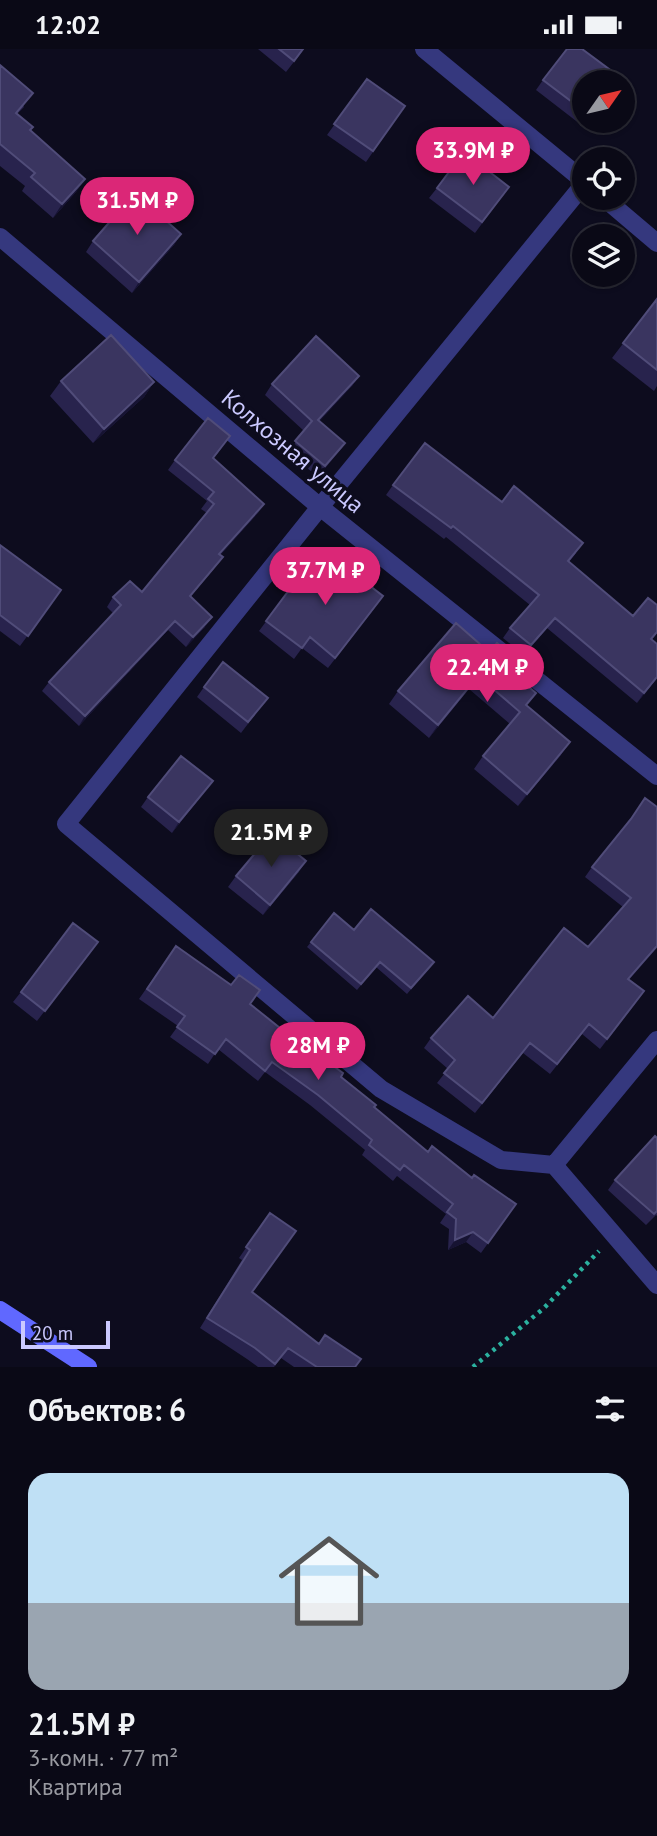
<!DOCTYPE html>
<html lang="ru">
<head>
<meta charset="utf-8">
<style>
	:root { --surface:#0a0916; --page:#181723; --text:#f1f3f6; --muted:#999aa1; --line:#2a2a35; --accent:#db2777 }
	body { margin:0; font-family:"PT Sans",sans-serif; background:var(--page); color:var(--text); height:100vh; display:flex; flex-direction:column; font-size:26px; white-space:nowrap }
	* { box-sizing:border-box; margin:0 }
	p { font-size:23px; color:var(--muted) }
	.icon { flex:none; width:38px; height:38px; fill:none; stroke:currentColor; stroke-width:2; stroke-linecap:round; stroke-linejoin:round }
	.map { position:relative; height:1318px; overflow:hidden }
	.details { display:flex; flex-direction:column; background:var(--surface); flex:1 }
	.details>* { flex:none }
	.needle { width:46px; rotate:56deg }
	.fabs { position:absolute; left:572px; top:21px; display:grid; gap:14px }
	.fabs a { display:grid; place-items:center; width:63px; height:63px; border-radius:50%; background:var(--surface); box-shadow:0 2px 5px #0004,0 0 0 2px var(--line); font-size:35px }
	.scale { position:absolute; left:21px; bottom:18px; width:89px; box-sizing:border-box; padding-left:7px; border:4px solid #cbc9ff; border-top:0; font-size:19px; line-height:24px; white-space:nowrap; color:#cbc9ff; -webkit-text-stroke:5px #0d0c1e; paint-order:stroke }
	.price { position:absolute; translate:-50% -60px; padding:0 16px; border-radius:24px; background:var(--accent); color:#fff; font-size:23px; line-height:46px; filter:drop-shadow(0 2px 4px #0008) }
	.price::after { content:''; position:absolute; left:50%; top:42px; width:21px; height:16px; margin-left:-10px; background:inherit; clip-path:polygon(0 0,100% 0,50% 100%) }
	.price.on { background:#222; color:#fff }
	ul { padding:0; list-style:none }
	li { display:grid; align-content:center; gap:14px; height:371px; padding:0 28px }
	li span { display:grid; place-items:center; height:217px; border-radius:21px; color:#555 }
	li>.icon { margin-inline-start:auto }
	span .icon { width:126px; height:126px; fill:#fffc; stroke-width:1 }
	li b { font-size:30px }
	h2 { display:flex; justify-content:space-between; align-items:center; height:84px; padding:0 28px; font-size:30px }
	.status { display:flex; justify-content:space-between; align-items:center; height:49px; padding:0 35px; background:var(--surface); direction:ltr }
	.status svg { height:19px; fill:currentColor }
	.map>svg:first-child { display:block }
	.lines { fill:none; stroke-linecap:round; stroke-linejoin:round }
	.path { stroke:#2bb19f; stroke-width:4.5; stroke-dasharray:3.5 5; stroke-linecap:butt }
	.minor { stroke:#35387e; stroke-width:18 }
	.secondary { stroke:#6068ff; stroke-width:18 }
	.wall { fill:#28234d }
	.shaded-wall { fill:#161332 }
	.building { fill:#3a3560; stroke:#504c79; stroke-width:2 }
	.labels { text-anchor:middle; dominant-baseline:central; stroke-width:7; stroke-linejoin:round; paint-order:stroke }
	.street-label { font-size:24px; fill:#cbc9ff; stroke:#0d0c1e }
</style>
</head>
<body>
<div class="status"><b>12:02</b><svg viewBox="0 0 49 12"><path d="M0 12V9h3v3zM5 12V6h3v6zM10 12V3h3v9zM15 12V0h3v12zM26 1h20v11H26zM47 4h2v5h-2z"/></svg></div>
<div class="map">
<svg width="657" height="1318" viewBox="0 0 657 1318">
	<rect width="100%" height="100%" fill="#0d0c1e"/>
	<g class="lines">
		<path class="path" d="M473 1318 544 1259 599 1202"/>
		<path class="minor" d="M424 0 584 132
			M604 149 657 194
			M0 188 320 458 657 727
			M554 1116 501 1111 381 1040 66 775 320 458 584 135
			M554 1116 657 991
			M554 1116 657 1236"/>
		<path class="secondary" d="M0 1261 88 1318"/>
	</g>
	<path class="wall" d="M258 0H304L286 23Z
		M0 16 24 58 17 65 30 81 85 130 76 143 53 169 22 142 25 137 0 117Z
		M367 30 405 57 366 113 327 86Z
		M543 31 584 33V70L580 75 536 41Z
		M509 138 475 184 429 149 437 139Z
		M181 185 174 196 132 244 86 203 93 192Z
		M657 250V337L654 342 612 309Z
		M359 327 352 337 319 372 345 394 318 428 288 403 304 382 265 346 272 335Z
		M61 332 154 333 144 348 93 394 50 347Z
		M223 397 213 410 264 455 258 464 220 506 216 517 191 547 205 578 186 598 168 581 79 677 42 642 49 633 113 564 107 558 113 548 142 543 207 464 201 460 207 452 168 421 175 411Z
		M393 436 502 453 576 504 569 513 633 567 657 556V584L652 590 657 629 637 654 547 579 524 606 503 589 510 579 530 556 446 488 444 490 386 446Z
		M0 496 61 541 20 597 0 582Z
		M310 513 376 557 328 619 302 599 294 610 259 582Z
		M456 574 510 622 527 657 561 706 518 757 474 720 483 707 510 675 469 640 429 689 389 655 398 642Z
		M204 638 260 659 241 684 197 648Z
		M205 742 172 784 141 758 148 748Z
		M657 758 629 931 637 952 600 1000 582 985 550 1025 523 1004 475 1064 437 1034 448 1020 424 999 431 989 493 969 588 898 623 858 585 828 592 818Z
		M299 823 263 866 228 838 236 827Z
		M354 881 430 918 407 945 376 918 357 941 307 898 311 893Z
		M98 893 37 972 13 953 21 943Z
		M176 897 295 991 328 1013 341 1028 374 1058 428 1103 516 1155 481 1204 466 1193 448 1201 449 1180 440 1174 446 1165 397 1127 393 1132 362 1106 365 1101 310 1056 265 1023 258 1032 218 1000 208 1015 170 988 178 977 139 950Z
		M657 1089V1167L656 1166 646 1176 608 1141 615 1131Z
		M270 1164 253 1243 319 1295 355 1318H294L281 1309 274 1318H258L247 1310 200 1279 242 1211 239 1209Z"/>
	<path class="shaded-wall" d="M85 130 76 143 53 169 62 155Z
		M181 185 174 196 132 244 139 233Z
		M359 327 352 337 311 382 318 371Z
		M154 333 144 348 93 394 104 380Z
		M345 394 338 404 318 428 325 417Z
		M264 455 258 464 213 515 219 505Z
		M212 568 205 578 186 598 193 588Z
		M555 569 547 579 524 606 531 596Z
		M175 572 168 581 79 677 85 667Z
		M478 627 469 640 429 689 438 676Z
		M657 628V629L637 654 644 644Z
		M570 693 561 706 518 757 527 745Z
		M213 732 205 742 172 784 179 773Z
		M306 812 299 823 263 866 270 856Z
		M657 897V899L621 940 628 930Z
		M473 1183 466 1193 448 1201 455 1191Z"/>
	<path class="building" d="M279 0H303L294 12Z
		M567 0H582L617 26 611 33H584V62L543 31Z
		M0 16 33 44 16 64 33 78 30 81 85 130 62 155 31 128 35 124 0 95Z
		M367 30 405 57 373 102 334 75Z
		M464 103 509 138 482 173 437 139Z
		M135 144 181 185 139 233 93 192Z
		M657 250V321L623 294Z
		M111 286 154 333 104 380 61 332Z
		M316 287 359 327 318 371 345 394 325 417 295 392 312 372 272 335Z
		M208 369 230 387 213 409 264 455 219 505 223 508 190 547 212 568 193 588 175 572 85 667 49 633 121 556 113 548 130 532 142 543 214 455 208 450 214 443 175 411Z
		M425 394 502 453 514 437 583 494 568 512 633 567 648 549 657 556V583L651 590 657 595V628L644 644 555 569 531 596 510 579 539 546 453 477 451 479 393 436Z
		M0 496 61 541 28 587 0 566Z
		M335 510 383 547 335 609 310 588 302 599 266 572 310 513 325 524Z
		M456 574 489 603 497 594 518 611 509 621 536 644 526 656 570 693 527 745 483 707 520 663 478 627 438 676 398 642Z
		M223 613 268 649 248 673 204 638Z
		M181 707 213 732 179 773 148 748Z
		M645 749 657 758V897L628 930 644 942 607 990 589 975 557 1015 530 994 482 1054 444 1024 455 1011 431 989 468 947 493 969 564 879 588 898 631 849 592 818 631 770Z
		M272 784 306 812 270 856 236 827Z
		M371 860 434 913 411 939 380 913 361 935 311 893 334 864 354 881Z
		M73 874 98 893 45 962 21 943Z
		M176 897 231 936 239 926 260 941 250 955 295 991 303 981 334 1005 328 1013 343 1024 341 1028 376 1056 374 1058 428 1103 432 1097 472 1129 474 1126 516 1155 488 1194 473 1183 455 1191 456 1170 447 1163 453 1155 404 1116 400 1121 369 1096 372 1091 318 1046 272 1013 265 1022 226 990 215 1005 177 978 185 967 147 940Z
		M655 1087 657 1089V1162L654 1165 615 1131Z
		M270 1164 296 1182 252 1243 319 1295 325 1286 361 1310 355 1318H317L288 1299 275 1315 255 1299 207 1269 250 1201 246 1198Z"/>
	<g class="labels">
		<g class="street-label">
			<text transform="translate(293 402) rotate(40)">Колхозная улица</text>
		</g>
	</g>
</svg>
<div class="fabs">
<a><svg class="needle" viewBox="-14 -14 28 28"><path d="M0-13l5 13h-10z" fill="#e53935"/><path d="M0 13l5-13h-10z" fill="#999aa1"/></svg></a>
<a><svg class="icon" aria-label="locate" viewBox="0 0 24 24"><circle cx="12" cy="12" r="6"/><path d="M12 2v4M12 18v4M2 12h4M18 12h4"/></svg></a>
<a><svg class="icon" aria-label="layers" viewBox="0 0 24 24"><path d="M12 4l9 5-9 5-9-5zM3 14l9 5 9-5"/></svg></a>
</div>
<div class="scale">20 m</div>
<b class="price" style="left:473px;top:138px">33.9M ₽</b>
<b class="price" style="left:137px;top:188px">31.5M ₽</b>
<b class="price" style="left:325px;top:558px">37.7M ₽</b>
<b class="price" style="left:487px;top:655px">22.4M ₽</b>
<b class="price on" style="left:271px;top:820px">21.5M ₽</b>
<b class="price" style="left:318px;top:1033px">28M ₽</b>
</div>
<section class="details">
<h2>Объектов: 6<svg class="icon" aria-label="filters" viewBox="0 0 24 24"><path d="M4 7h16M4 17h16"/><circle cx="9" cy="7" r="2"/><circle cx="15" cy="17" r="2"/></svg></h2>
<ul>
<li><span style="background:linear-gradient(#bfe0f5 60%,#9aa5b1 0)"><svg class="icon" aria-label="home" viewBox="0 0 24 24"><path d="M3 11l9-7 9 7M6 9v11h12V9"/></svg></span><div><b>21.5M ₽</b><p>3-комн. · 77 m²</p><p>Квартира</p></div></li>
</ul>
</section>
</body>
</html>
